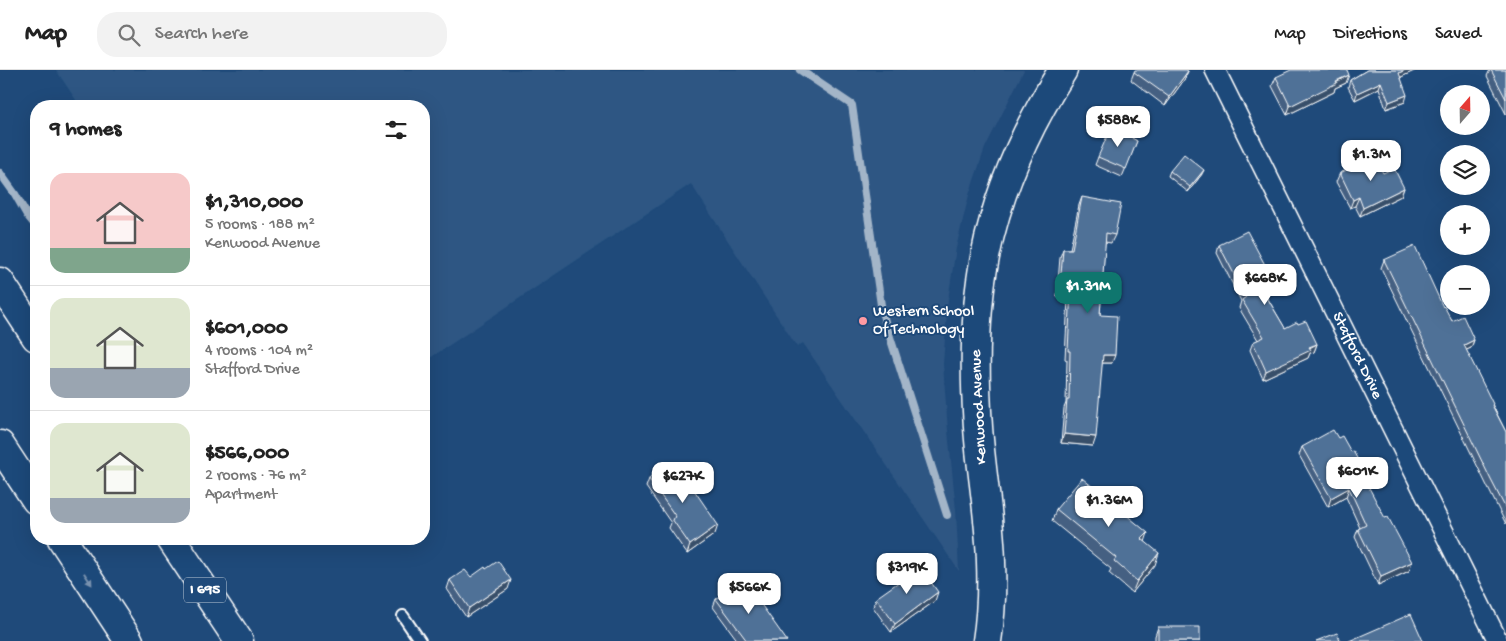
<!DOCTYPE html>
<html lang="en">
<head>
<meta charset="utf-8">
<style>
	:root { --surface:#fff; --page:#f2f2f2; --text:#222; --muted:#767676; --line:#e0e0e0; --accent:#0f766e }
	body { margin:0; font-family:"Gochi Hand",sans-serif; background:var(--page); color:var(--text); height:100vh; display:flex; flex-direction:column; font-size:19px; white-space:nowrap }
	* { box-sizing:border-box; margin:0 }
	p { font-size:16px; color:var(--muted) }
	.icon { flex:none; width:28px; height:28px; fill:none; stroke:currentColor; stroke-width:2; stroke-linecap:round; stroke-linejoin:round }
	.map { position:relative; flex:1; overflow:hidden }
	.drawer { position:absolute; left:30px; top:30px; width:400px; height:445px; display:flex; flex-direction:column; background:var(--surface); border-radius:20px; box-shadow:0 5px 20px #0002 }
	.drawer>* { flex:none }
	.needle { width:32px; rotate:20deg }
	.buttons { position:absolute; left:1440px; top:15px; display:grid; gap:10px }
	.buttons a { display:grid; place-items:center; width:50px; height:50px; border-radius:50%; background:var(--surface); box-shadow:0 5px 20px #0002; font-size:25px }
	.price { position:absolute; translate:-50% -42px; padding:0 11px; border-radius:10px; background:#fff; color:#222; font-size:16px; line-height:32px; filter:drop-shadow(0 1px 2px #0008) }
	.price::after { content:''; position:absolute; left:50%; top:30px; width:15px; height:11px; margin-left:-8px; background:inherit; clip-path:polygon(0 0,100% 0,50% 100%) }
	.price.on { background:var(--accent); color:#fff }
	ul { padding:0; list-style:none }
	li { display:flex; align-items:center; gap:15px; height:125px; padding:0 20px }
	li+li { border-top:1px solid var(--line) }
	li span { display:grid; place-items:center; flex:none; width:140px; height:100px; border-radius:15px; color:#555 }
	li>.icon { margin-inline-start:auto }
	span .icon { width:60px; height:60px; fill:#fffc; stroke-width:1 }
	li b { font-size:21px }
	h2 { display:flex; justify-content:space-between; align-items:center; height:60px; padding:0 20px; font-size:21px }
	header { display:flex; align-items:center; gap:30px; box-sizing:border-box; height:70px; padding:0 25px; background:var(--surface); border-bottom:1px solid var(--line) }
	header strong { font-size:24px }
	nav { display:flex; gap:28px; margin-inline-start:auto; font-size:18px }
	.search { width:350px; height:45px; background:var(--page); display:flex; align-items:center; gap:12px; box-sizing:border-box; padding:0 18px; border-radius:20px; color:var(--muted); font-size:19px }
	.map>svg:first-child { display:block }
	.built { fill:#2e5683 }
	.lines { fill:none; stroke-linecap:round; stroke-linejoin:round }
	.stream { stroke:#a3b5c8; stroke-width:8 }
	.lane-casing { stroke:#fff; stroke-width:14 }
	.street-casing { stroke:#fff; stroke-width:22 }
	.secondary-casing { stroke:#fff; stroke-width:31 }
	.highway-casing { stroke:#fff; stroke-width:31 }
	.lane { stroke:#1f4a7a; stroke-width:10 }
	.street { stroke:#1f4a7a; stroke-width:19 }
	.secondary { stroke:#1f4a7a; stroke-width:28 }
	.highway { stroke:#1f4a7a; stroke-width:28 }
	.wall { fill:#456182; stroke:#fff }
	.shaded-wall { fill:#384f6a; stroke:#fff }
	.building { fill:#507197; stroke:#fff }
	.oneway { fill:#7992af }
	.poi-dot { fill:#ff9aa2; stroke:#1f4a7a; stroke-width:2 }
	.labels { text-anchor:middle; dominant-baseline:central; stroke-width:4; stroke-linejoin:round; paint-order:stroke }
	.shield { fill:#1f4a7a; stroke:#bcc9d7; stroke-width:1 }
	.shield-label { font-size:15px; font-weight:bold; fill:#fff }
	.poi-label { font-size:16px; fill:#fff; stroke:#1f4a7a; text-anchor:start }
	.street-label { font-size:16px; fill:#fff; stroke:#1f4a7a }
</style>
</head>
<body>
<header>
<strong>Map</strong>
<div class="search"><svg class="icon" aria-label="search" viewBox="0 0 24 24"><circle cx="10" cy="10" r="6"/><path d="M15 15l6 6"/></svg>Search here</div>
<nav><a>Map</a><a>Directions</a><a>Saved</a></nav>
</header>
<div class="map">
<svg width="1506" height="571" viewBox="0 0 1506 571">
	<rect width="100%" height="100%" fill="#1f4a7a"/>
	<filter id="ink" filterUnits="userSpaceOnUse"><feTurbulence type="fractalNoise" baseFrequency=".02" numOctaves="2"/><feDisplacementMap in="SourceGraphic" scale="10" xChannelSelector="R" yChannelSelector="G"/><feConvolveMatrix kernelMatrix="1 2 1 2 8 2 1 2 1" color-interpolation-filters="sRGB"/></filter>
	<g filter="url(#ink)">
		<path class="built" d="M56 0H1024L985 78 969 125 956 178 948 230 943 294 948 361 956 440 959 501 803 273 797 277 691 114 424 292V36H80Z"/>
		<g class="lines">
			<path class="stream" d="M800 0 852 35 882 242 947 445
				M0 103 15 124 27 145 36 156"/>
			<g class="lane-casing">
				<path id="lane" d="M403 546 420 571"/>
			</g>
			<g class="street-casing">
				<g id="street">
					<path id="s1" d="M1215 0 1498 571"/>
				</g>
			</g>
			<g class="secondary-casing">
				<path id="secondary" d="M987 571C991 545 992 518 991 492 990 447 981 402 978 357 974 300 974 243 985 187 998 120 1027 57 1063 0"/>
			</g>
			<g class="highway-casing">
				<path id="highway" d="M0 212 36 267
					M0 375 36 430
					M62 469 129 571
					M171 469 239 571"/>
			</g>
			<use href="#lane" class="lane"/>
			<use href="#street" class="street"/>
			<use href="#secondary" class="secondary"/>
			<use href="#highway" class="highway"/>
		</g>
		<path class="wall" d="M1367 0H1416L1401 7 1405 32 1386 39 1379 18 1355 30 1348 17 1350 10Z
			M1490 0H1506V44L1487 6Z
			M1188 1 1184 10 1165 36 1131 10 1134 2Z
			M1276 7 1346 13 1335 18 1334 22 1287 45 1272 16Z
			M1132 68 1137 71 1122 107 1095 95 1098 87Z
			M1170 101 1202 104 1188 122 1168 106Z
			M1340 103H1383L1404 118 1401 126 1360 146 1355 136 1350 138 1336 112Z
			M1082 127 1115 165 1111 173 1105 172 1100 245 1112 293H1102L1093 376 1061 373 1064 338 1066 333 1067 290 1065 289 1068 227 1057 226 1060 187 1063 179H1070L1079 135Z
			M1219 175 1269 216 1262 219 1285 258 1298 254 1317 274 1314 282 1310 283 1308 288 1263 309 1250 280 1253 272 1258 270 1239 238 1241 231 1217 183Z
			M1384 190 1443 237 1452 251 1474 270 1471 278 1466 280 1493 336 1506 362V454L1488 418 1381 198Z
			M1338 368 1351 382 1368 408 1366 413 1409 501 1378 515 1355 467 1358 459 1360 458 1346 427 1328 437 1299 385 1302 377Z
			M649 409 715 464 687 484 669 458 671 453 646 417Z
			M1056 439 1145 471 1155 495 1132 523 1109 503 1111 499 1052 451Z
			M471 507 508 519 466 547 447 519 450 510Z
			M876 528 935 531 891 562 873 537Z
			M716 529 787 571H738L713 537Z
			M1158 557 1200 571H1155V566Z"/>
		<path class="shaded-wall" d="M1405 0H1416L1397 9 1399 3Z
			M1188 1 1184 10 1165 36 1169 27Z
			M1349 5 1346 13 1335 18 1334 22 1287 45 1290 36Z
			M1381 12 1379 18 1355 30 1357 23Z
			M1407 25 1405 32 1386 39 1389 32Z
			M1204 100 1202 104 1188 122 1190 117Z
			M1404 118 1401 126 1360 146 1363 138Z
			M1359 127 1355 136 1350 138 1353 130Z
			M1272 208 1269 216 1256 222 1259 214Z
			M1060 217 1071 218 1068 227 1057 226Z
			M1474 270 1471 278 1460 283 1464 275Z
			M1317 274 1314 282 1310 283 1308 288 1263 309 1266 301Z
			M1103 285H1115L1112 293H1099Z
			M1064 364 1096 367 1093 376 1061 373Z
			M1349 418 1346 427 1328 437 1331 428Z
			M718 455 715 464 687 484 690 475Z
			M1148 463 1144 475 1142 469Z
			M1159 483 1155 495 1132 523 1137 511Z
			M1412 492 1409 501 1378 515 1381 506Z
			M511 510 508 519 466 547 469 538Z
			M938 522 935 531 891 562 895 554Z"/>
		<path class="building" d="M1135 0H1186L1188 1 1169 27 1134 2Z
			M1291 0H1347L1349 5 1336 11 1337 13 1290 36 1276 7Z
			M1367 0H1405L1399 3 1407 25 1389 32 1381 12 1357 23 1350 10Z
			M1491 0H1506V29Z
			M1111 57 1132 66V68L1137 71 1126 99 1098 87Z
			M1184 84 1204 100 1190 117 1170 101Z
			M1374 87 1383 103 1394 98 1404 118 1363 138 1359 127 1353 130 1340 103Z
			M1082 127 1121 134 1115 165 1106 163 1100 245 1117 246 1115 285H1103L1096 367 1064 364 1067 330H1069L1070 281H1068L1071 218 1060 217 1063 179H1072Z
			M1247 161 1272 208 1259 214 1285 258 1297 252 1298 254 1306 251 1317 274 1309 277 1311 280 1266 301 1253 272 1264 267 1242 230 1246 227 1219 175Z
			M1415 176 1443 237 1444 236 1452 251 1463 246 1474 270 1464 275 1493 334 1492 335 1506 362V439L1491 410 1384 190Z
			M1333 360 1338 368 1342 366 1351 382 1353 381 1368 408 1365 410 1385 448 1388 447 1412 492 1381 506 1358 459 1366 455 1349 418 1331 428 1302 377Z
			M677 395 718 455 690 475 672 449 676 447 649 409 656 399H672Z
			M1082 408 1148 463 1142 469 1159 483 1137 511 1114 491 1116 488 1056 439Z
			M498 491 511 510 469 538 450 510 465 500 471 507 485 497 486 499Z
			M920 497 938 522 895 554 876 528Z
			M743 509 787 571H747L716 529Z
			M1411 544 1423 571H1349Z
			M1158 557H1200V571H1158Z
			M1337 563 1340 571H1316Z"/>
		<defs><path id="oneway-solid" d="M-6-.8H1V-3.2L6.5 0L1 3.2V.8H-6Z" transform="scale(1.25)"/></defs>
		<use class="oneway" href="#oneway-solid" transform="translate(88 509) rotate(57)"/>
	</g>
	<circle class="poi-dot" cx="863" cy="251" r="5"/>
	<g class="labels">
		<rect class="shield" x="184" y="507.5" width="42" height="25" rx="4"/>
		<g class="shield-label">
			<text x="205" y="520">I 695</text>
		</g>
		<g class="poi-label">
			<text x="873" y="242">Western School<tspan x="873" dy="18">Of Technology</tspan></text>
		</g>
		<g class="street-label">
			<text stroke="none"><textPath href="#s1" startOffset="319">Stafford Drive</textPath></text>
			<text transform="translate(980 337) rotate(-93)">Kenwood Avenue</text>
		</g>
	</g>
</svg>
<div class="buttons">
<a><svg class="needle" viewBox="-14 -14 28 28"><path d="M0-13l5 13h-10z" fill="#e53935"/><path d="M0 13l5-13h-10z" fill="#767676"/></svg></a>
<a><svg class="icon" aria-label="layers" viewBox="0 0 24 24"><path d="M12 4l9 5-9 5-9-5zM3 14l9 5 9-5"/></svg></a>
<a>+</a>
<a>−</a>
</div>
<b class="price" style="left:1118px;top:78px">$588K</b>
<b class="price" style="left:1371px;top:112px">$1.3M</b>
<b class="price" style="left:1265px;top:236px">$668K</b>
<b class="price on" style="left:1088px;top:244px">$1.31M</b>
<b class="price" style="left:1357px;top:429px">$601K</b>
<b class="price" style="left:683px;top:434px">$627K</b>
<b class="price" style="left:1109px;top:458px">$1.36M</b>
<b class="price" style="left:907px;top:525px">$319K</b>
<b class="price" style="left:749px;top:545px">$566K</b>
<section class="drawer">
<h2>9 homes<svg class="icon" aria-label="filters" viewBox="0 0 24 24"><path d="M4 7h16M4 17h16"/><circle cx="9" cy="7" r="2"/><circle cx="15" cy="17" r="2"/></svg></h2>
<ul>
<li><span style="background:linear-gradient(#f6c9c9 75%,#7fa58c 0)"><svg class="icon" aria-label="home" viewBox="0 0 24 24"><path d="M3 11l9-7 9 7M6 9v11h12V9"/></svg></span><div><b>$1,310,000</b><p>5 rooms · 188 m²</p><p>Kenwood Avenue</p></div></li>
<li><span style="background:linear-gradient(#dfe7d0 70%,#9aa5b1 0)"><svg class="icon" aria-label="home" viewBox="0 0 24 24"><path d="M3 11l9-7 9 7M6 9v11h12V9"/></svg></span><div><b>$601,000</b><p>4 rooms · 104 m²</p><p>Stafford Drive</p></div></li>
<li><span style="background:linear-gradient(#dfe7d0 75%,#9aa5b1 0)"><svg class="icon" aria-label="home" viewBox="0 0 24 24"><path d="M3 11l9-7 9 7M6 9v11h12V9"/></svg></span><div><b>$566,000</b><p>2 rooms · 76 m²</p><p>Apartment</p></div></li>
</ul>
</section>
</div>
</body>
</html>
